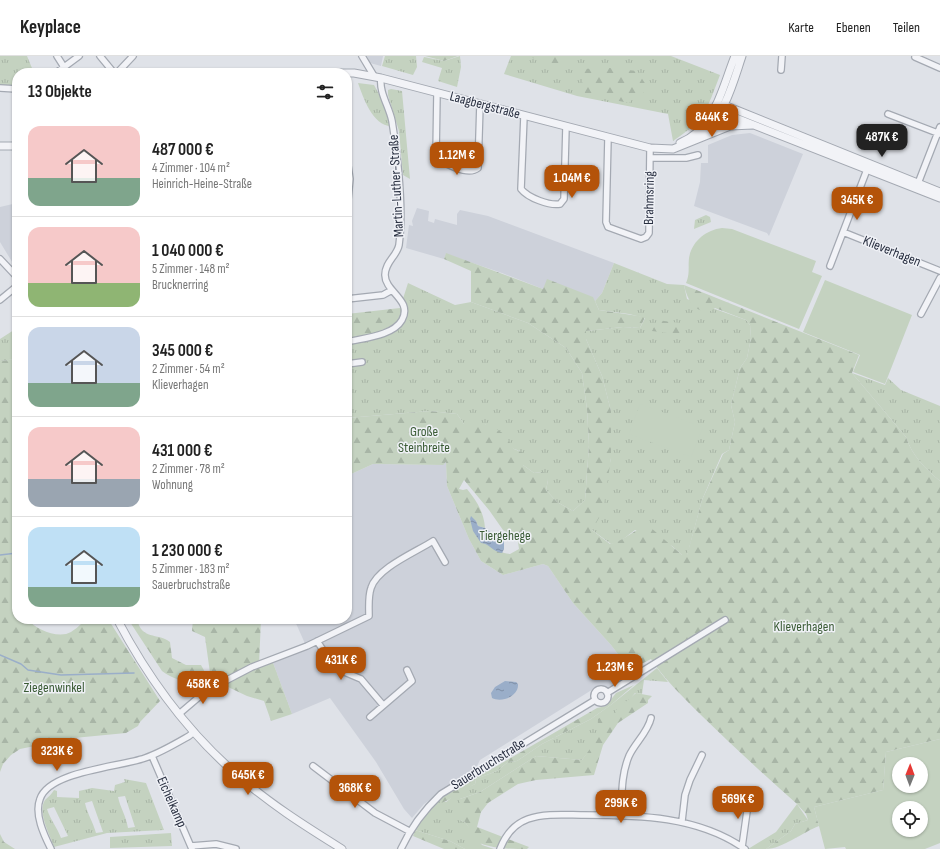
<!DOCTYPE html>
<html lang="de">
<head>
<meta charset="utf-8">
<style>
	:root { --surface:#fff; --page:#f6f6f6; --text:#222; --muted:#767676; --line:#e0e0e0; --accent:#b45309 }
	body { margin:0; font-family:"Sofia Sans Condensed",sans-serif; background:var(--page); color:var(--text); height:100vh; display:flex; flex-direction:column; font-size:15px; white-space:nowrap }
	* { box-sizing:border-box; margin:0 }
	p { font-size:13px; color:var(--muted) }
	.icon { flex:none; width:22px; height:22px; fill:none; stroke:currentColor; stroke-width:2; stroke-linecap:round; stroke-linejoin:round }
	.map { position:relative; flex:1; overflow:hidden }
	.drawer { position:absolute; left:12px; top:12px; width:340px; height:556px; display:flex; flex-direction:column; background:var(--surface); border-radius:16px; box-shadow:0 1px 3px #0004 }
	.drawer>* { flex:none }
	.needle { width:26px; rotate:1deg }
	.tools { position:absolute; left:892px; top:701px; display:grid; gap:8px }
	.tools a { display:grid; place-items:center; width:36px; height:36px; border-radius:50%; background:var(--surface); box-shadow:0 1px 3px #0004; font-size:20px }
	.price { position:absolute; translate:-50% -34px; padding:0 9px; border-radius:8px; background:var(--accent); color:#fff; font-size:13px; line-height:26px; filter:drop-shadow(0 1px 2px #0008) }
	.price::after { content:''; position:absolute; left:50%; top:24px; width:12px; height:9px; margin-left:-6px; background:inherit; clip-path:polygon(0 0,100% 0,50% 100%) }
	.price.on { background:#222; color:#fff }
	ul { padding:0; list-style:none }
	li { display:flex; align-items:center; gap:12px; height:100px; padding:0 16px }
	li+li { border-top:1px solid var(--line) }
	li span { display:grid; place-items:center; flex:none; width:112px; height:80px; border-radius:12px; color:#555 }
	li>.icon { margin-inline-start:auto }
	span .icon { width:48px; height:48px; fill:#fffc; stroke-width:1 }
	li b { font-size:17px }
	h2 { display:flex; justify-content:space-between; align-items:center; height:48px; padding:0 16px; font-size:17px }
	header { display:flex; align-items:center; gap:24px; box-sizing:border-box; height:56px; padding:0 20px; background:var(--surface); border-bottom:1px solid var(--line) }
	header strong { font-size:19px }
	nav { display:flex; gap:22px; margin-inline-start:auto; font-size:14px }
	.map>svg:first-child { display:block }
	.built { fill:#cdd1da }
	.grass { fill:url(#grass-tufts); fill-rule:evenodd }
	.forest { fill:url(#forest-firs); fill-rule:evenodd }
	.pitch { fill:#c4d2c0; fill-rule:evenodd }
	.water { fill:url(#water-ripples) }
	.lines { fill:none; stroke-linecap:round; stroke-linejoin:round }
	.stream { stroke:#9aaec9; stroke-width:1.5 }
	.minor-casing { stroke:#a4a9b2; stroke-width:8 }
	.tertiary-casing { stroke:#a4a9b2; stroke-width:9 }
	.minor { stroke:#f2f3f7; stroke-width:5.5 }
	.tertiary { stroke:#f2f3f7; stroke-width:7 }
	.labels { text-anchor:middle; dominant-baseline:central; stroke-width:3; stroke-linejoin:round; paint-order:stroke }
	.street-label { font-size:14px; fill:#282f40; stroke:#eff1f6 }
	.park-label { font-size:14px; fill:#3a5b35; stroke:#eff1f6 }
</style>
</head>
<body>
<header>
<strong>Keyplace</strong>
<nav><a>Karte</a><a>Ebenen</a><a>Teilen</a></nav>
</header>
<div class="map">
<svg width="940" height="793" viewBox="0 0 940 793">
	<defs>
		<pattern id="grass-tufts" width="24" height="20" patternUnits="userSpaceOnUse"><rect width="24" height="20" fill="#c4d2c0"/><path d="M3 7l-1-3M5 7V3M7 7l1-3M15 17l-1-3M17 17v-4M19 17l1-3" fill="none" stroke="#a8b5a6"/></pattern>
		<pattern id="forest-firs" width="22" height="20" patternUnits="userSpaceOnUse"><rect width="22" height="20" fill="#c4d2c0"/><path d="M5 1l3.5 6h-7zM16 11l3.5 6h-7z" fill="#a8b5a6"/></pattern>
		<pattern id="water-ripples" width="26" height="14" patternUnits="userSpaceOnUse"><rect width="26" height="14" fill="#9aaec9"/><path d="M2 4q2-2 4 0t4 0M15 11q2-2 4 0t4 0" fill="none" stroke="#7e8ea5"/></pattern>
	</defs>
	<rect width="100%" height="100%" fill="#dfe2e8"/>
	<path class="built" d="M367 0H383L381 10 370 7Z
		M750 77 803 98 769 180 767 177 694 150 700 126 701 107H708V89L732 79Z
		M17 147V214L0 186V151Z
		M417 152 429 155 428 165 434 167 435 163 457 169V158L460 154 488 160 614 207 602 237 595 245 571 244 502 217 446 198 444 203 406 192 409 169 413 170 412 165Z
		M446 406 447 430 469 483 481 505 503 519 543 508 548 510 573 547 611 589 633 618 607 632 598 630 480 704 476 712 424 748 412 762 404 753 376 706 330 642 292 658 272 604 307 592 294 563H347V420L373 408 442 409Z"/>
	<path class="grass" d="M0 0H27L34 17H17V36L0 35Z
		M385 0H416L417 11 413 19 382 10Z
		M460 0 461 11 457 31 438 25 442 12 422 6 424 1 444 5Z
		M511 0H671L720 19C706 55 706 63 673 85L668 58 577 40 504 18Z
		M358 27 374 29 380 40 392 70C373 71 363 41 358 27Z
		M391 33 402 35 410 123 403 119 399 75 388 39V34Z
		M722 60 728 62V69L710 75Z
		M706 159 710 161 711 166 694 173 695 164Z
		M614 207 667 228 684 229 687 243 746 264 750 269 751 282 747 302 740 312 731 349 735 366 729 394 722 398 702 444 687 500 682 499 672 490 635 474 618 487 611 488 592 474 611 403V355L602 320 586 283V275L623 271 640 272 645 262 629 258 599 254 595 245 602 237Z
		M408 227 455 249 471 246 528 267 566 292 582 317 587 353 589 389 585 444 573 455 557 446 546 434 548 424 542 416 534 417 523 409 520 395 514 393 485 368H464L457 358 430 355 347 362V281L386 273 394 269 400 261V252Z
		M17 272V303L0 305V283Z
		M852 317 885 329 888 322 901 334 940 350V425C925 412 912 400 906 381Z
		M657 612 668 626 644 624 642 638 635 637 582 704 536 700 480 736 460 743V764L465 766 482 789 494 793H465L450 785 415 774 429 753 438 744 446 746 460 735 475 728 476 723 497 715 508 706 517 705 542 688 591 663 612 648Z
		M124 723 146 727 164 774 107 777 54 791C50 779 37 756 45 744 48 741 52 738 54 734L57 735V741L79 742V735L92 732 114 735 115 729 125 726ZM125 740 135 771 128 772C126 760 120 751 118 741ZM92 745 103 776 96 777C93 766 87 757 85 747ZM54 751 68 780 61 782C57 771 50 763 47 753Z
		M797 748 808 764 795 768 791 775 766 793H748L776 776Z
		M171 777 172 790 110 792V781Z"/>
	<path class="forest" d="M425 0H458L444 5Z
		M528 0H566L560 13Z
		M610 12 637 15 650 35 635 39 629 47 585 38 580 13Z
		M446 197 543 233 547 223 593 241 599 254 645 261 640 272 623 271 586 275V283L602 320 611 355V402L603 455 592 474 610 488C626 485 634 471 650 471L682 499H687L702 444 723 398 729 394 735 366 731 349 740 312 747 302 751 282 750 269 746 264 715 252 709 256C693 256 687 242 684 229L859 299 852 317 906 381C912 400 925 412 940 425V683L886 696 883 734 814 751 819 770C803 776 782 793 766 793L791 775 795 768 808 764 806 758 797 748C764 719 733 690 702 660 684 642 665 624 651 603L630 614 611 589 573 547 548 510 543 508 503 519 481 505 469 483 447 430 446 406 443 409 373 408 347 420V362L430 355 457 358 464 368H485L495 372 504 378 514 393 524 397 523 409 534 417 542 416 547 418 548 424 546 434 557 446 573 455 585 444 589 389 587 353 582 317 566 292 528 267 471 246V215L444 203ZM464 424 489 454 503 474 518 486 519 493 510 498C492 496 477 482 470 463L476 465 478 470 485 472C484 456 476 444 467 433L463 434 459 433Z
		M400 252C400 255 401 259 400 262 394 275 360 279 347 281V258Z
		M657 264 679 267 684 275 683 279 652 275Z
		M17 303V563H28C35 574 59 583 71 576 74 574 78 571 81 568V563H108L160 645 140 666 138 670 126 677 74 682 20 693 11 699 3 708 0 716V305Z
		M128 563H137C142 585 157 576 170 586L172 602 186 609H201L206 618 205 626C190 628 174 624 162 615Z
		M193 563H261L259 609 272 604 292 658 271 665 264 645 247 640 228 631 217 629 210 617 205 581 192 575Z
		M634 629 612 648 591 663 542 688 517 705 508 706 497 715 476 723 475 728C465 733 451 744 441 747L438 744C453 734 470 717 488 715L597 652 606 650 616 637Z
		M636 637 652 640 648 644V647L618 667 603 689 594 719 536 724 518 728 488 747 481 756 477 771 529 791 527 793C509 793 475 793 467 776L469 772 465 766 460 764V743L480 736 536 700 582 704 597 683 598 663 606 657 616 659V654Z
		M415 774 450 785 465 793H444L413 780Z
		M0 778 4 786 15 793H0Z"/>
	<path class="pitch" d="M722 172 732 173 816 205 812 216 822 220 799 273 686 227C690 218 688 212 689 202 692 185 706 174 722 172Z
		M825 224 912 259 885 328 853 316 860 299 803 276Z
		M640 348 703 371 691 401 629 378Z
		M940 683V787L925 793H846L845 791 825 793 814 751 883 734 886 696ZM899 708H921V730H899ZM899 752H921V774H899Z"/>
	<path class="water" d="M471 460 476 465 478 470 485 472 504 485V493L502 497C493 496 489 487 481 487L473 475 470 463Z
		M505 625 516 626 518 628C519 640 502 647 492 642L491 637 495 631Z"/>
	<g class="lines">
		<path class="stream" d="M0 499 17 497
			M0 599 21 608 28 614 61 619 134 617"/>
		<g class="minor-casing">
			<path id="minor" d="M57 0 64 11
				M100 0 114 17
				M362 0 374 20
				M915 1 940 12
				M781 14 782 0
				M56 17 79 0
				M117 17 133 0
				M0 32 17 33
				M437 37 436 99 438 103C448 109 468 120 478 112L480 48
				M888 58 940 78
				M524 60 521 133C528 142 550 150 560 148L564 143 566 71
				M608 82 606 166 608 171 641 183 646 181 649 177 650 92
				M650 102H686L698 99
				M347 103 350 123 347 153
				M917 130 940 71
				M843 176 940 215
				M0 203 17 221
				M830 210 868 111
				M347 243 383 239 392 234
				M0 244 17 230
				M921 258 940 222
				M347 286C363 282 393 280 402 264 413 244 385 236 385 219 385 206 397 200 399 189 404 150 398 103 392 65 389 50 379 37 381 22
				M347 308 362 306
				M317 585 335 612 361 623 383 649
				M594 640a7 7 0 1 1 14 0a7 7 0 1 1-14 0Z
				M607 637 725 564
				M179 658 206 635 252 611 307 590 369 560C369 551 368 541 371 532 377 512 416 496 433 485L445 506
				M370 661 412 625 407 614
				M152 700 192 793
				M313 710 375 757 409 775
				M621 759C622 739 621 719 629 700 635 687 648 676 651 662
				M682 765 685 739 690 724 702 699
				M191 790 216 788 236 793
				M742 791 749 741
				M51 793C44 779 34 758 40 743 49 715 120 711 145 702 160 697 175 688 189 680L194 676
				M401 793C411 771 423 755 441 738L595 644
				M500 793C505 780 514 768 528 763 545 757 566 759 583 759 639 759 698 760 745 793"/>
		</g>
		<g class="tertiary-casing">
			<path id="tertiary" d="M310 17H354L381 22 650 92 673 93 730 70 753 69
				M716 49 731 60 940 142
				M716 49 729 51 940 136
				M700 80C725 59 732 30 742 0
				M680 87C715 73 722 32 735 0
				M0 90H17
				M117 563C147 620 187 675 235 717 267 746 305 770 342 793"/>
		</g>
		<use href="#minor" class="minor"/>
		<use href="#tertiary" class="tertiary"/>
	</g>
	<g class="labels">
		<g class="street-label">
			<text transform="translate(485 49) rotate(15)">Laagbergstraße</text>
			<text transform="translate(396 130) rotate(-93)">Martin-Luther-Straße</text>
			<text transform="translate(649 142) rotate(-89)">Brahmsring</text>
			<text transform="translate(892 195) rotate(22)">Klieverhagen</text>
			<text transform="translate(488 708) rotate(-32)">Sauerbruchstraße</text>
			<text transform="translate(172 746) rotate(66)">Eichelkamp</text>
		</g>
		<g class="park-label">
			<text x="424" y="375">Große<tspan x="424" dy="16">Steinbreite</tspan></text>
			<text x="505" y="479">Tiergehege</text>
			<text x="804" y="570">Klieverhagen</text>
			<text x="54" y="631">Ziegenwinkel</text>
		</g>
	</g>
</svg>
<div class="tools">
<a><svg class="needle" viewBox="-14 -14 28 28"><path d="M0-13l5 13h-10z" fill="#e53935"/><path d="M0 13l5-13h-10z" fill="#767676"/></svg></a>
<a><svg class="icon" aria-label="locate" viewBox="0 0 24 24"><circle cx="12" cy="12" r="6"/><path d="M12 2v4M12 18v4M2 12h4M18 12h4"/></svg></a>
</div>
<b class="price" style="left:712px;top:82px">844K €</b>
<b class="price on" style="left:882px;top:102px">487K €</b>
<b class="price" style="left:457px;top:120px">1.12M €</b>
<b class="price" style="left:572px;top:143px">1.04M €</b>
<b class="price" style="left:857px;top:165px">345K €</b>
<b class="price" style="left:341px;top:625px">431K €</b>
<b class="price" style="left:615px;top:632px">1.23M €</b>
<b class="price" style="left:203px;top:649px">458K €</b>
<b class="price" style="left:57px;top:716px">323K €</b>
<b class="price" style="left:248px;top:740px">645K €</b>
<b class="price" style="left:355px;top:753px">368K €</b>
<b class="price" style="left:738px;top:764px">569K €</b>
<b class="price" style="left:621px;top:768px">299K €</b>
<section class="drawer">
<h2>13 Objekte<svg class="icon" aria-label="filters" viewBox="0 0 24 24"><path d="M4 7h16M4 17h16"/><circle cx="9" cy="7" r="2"/><circle cx="15" cy="17" r="2"/></svg></h2>
<ul>
<li><span style="background:linear-gradient(#f6c9c9 65%,#7fa58c 0)"><svg class="icon" aria-label="home" viewBox="0 0 24 24"><path d="M3 11l9-7 9 7M6 9v11h12V9"/></svg></span><div><b>487 000 €</b><p>4 Zimmer · 104 m²</p><p>Heinrich-Heine-Straße</p></div></li>
<li><span style="background:linear-gradient(#f6c9c9 70%,#8fb573 0)"><svg class="icon" aria-label="home" viewBox="0 0 24 24"><path d="M3 11l9-7 9 7M6 9v11h12V9"/></svg></span><div><b>1 040 000 €</b><p>5 Zimmer · 148 m²</p><p>Brucknerring</p></div></li>
<li><span style="background:linear-gradient(#c9d6e8 70%,#7fa58c 0)"><svg class="icon" aria-label="home" viewBox="0 0 24 24"><path d="M3 11l9-7 9 7M6 9v11h12V9"/></svg></span><div><b>345 000 €</b><p>2 Zimmer · 54 m²</p><p>Klieverhagen</p></div></li>
<li><span style="background:linear-gradient(#f6c9c9 65%,#9aa5b1 0)"><svg class="icon" aria-label="home" viewBox="0 0 24 24"><path d="M3 11l9-7 9 7M6 9v11h12V9"/></svg></span><div><b>431 000 €</b><p>2 Zimmer · 78 m²</p><p>Wohnung</p></div></li>
<li><span style="background:linear-gradient(#bfe0f5 75%,#7fa58c 0)"><svg class="icon" aria-label="home" viewBox="0 0 24 24"><path d="M3 11l9-7 9 7M6 9v11h12V9"/></svg></span><div><b>1 230 000 €</b><p>5 Zimmer · 183 m²</p><p>Sauerbruchstraße</p></div></li>
</ul>
</section>
</div>
</body>
</html>
